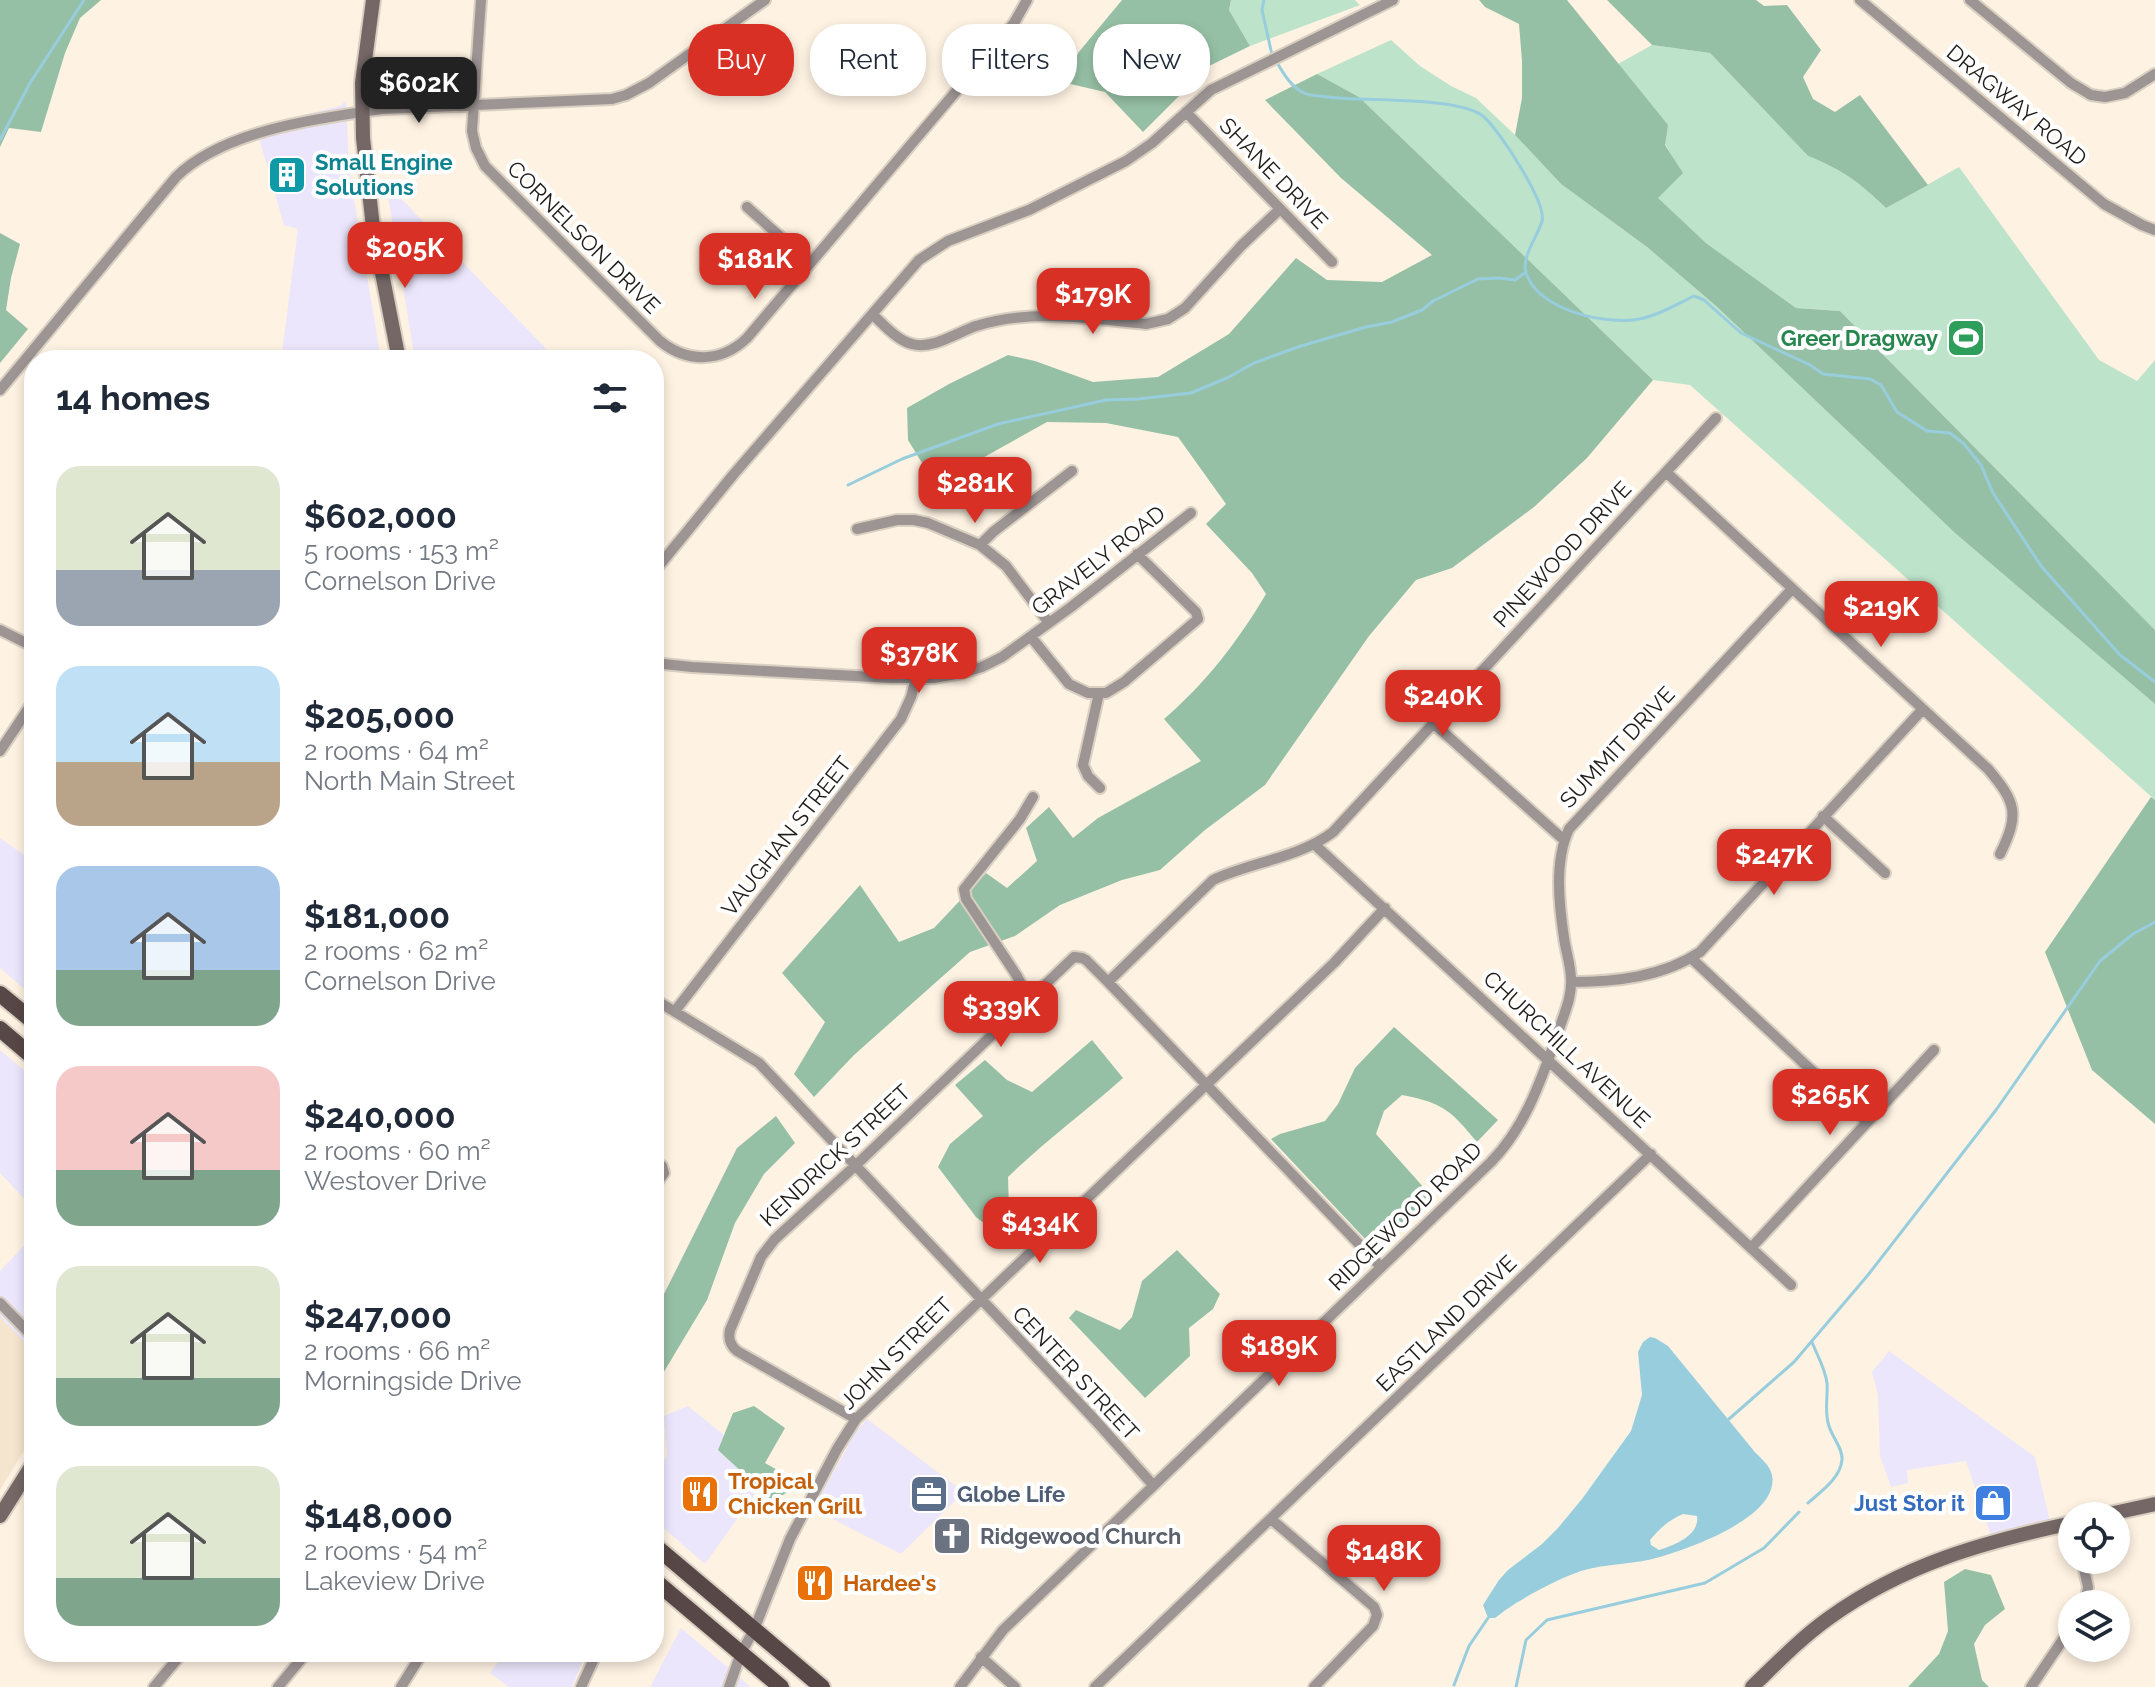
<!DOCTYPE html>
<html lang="en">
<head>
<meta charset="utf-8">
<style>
	:root { --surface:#fff; --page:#f2f2f3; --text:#1f2937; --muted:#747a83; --accent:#d93025 }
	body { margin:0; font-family:Raleway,sans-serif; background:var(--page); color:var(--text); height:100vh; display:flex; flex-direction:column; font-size:30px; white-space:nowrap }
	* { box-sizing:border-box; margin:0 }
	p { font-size:26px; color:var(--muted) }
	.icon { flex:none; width:44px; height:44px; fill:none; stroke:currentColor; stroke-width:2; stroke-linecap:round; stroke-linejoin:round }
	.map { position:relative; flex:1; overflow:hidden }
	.drawer { position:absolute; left:24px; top:350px; width:640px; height:1312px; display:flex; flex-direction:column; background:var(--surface); border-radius:32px; box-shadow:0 4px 12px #0003 }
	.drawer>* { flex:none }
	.banner { position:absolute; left:688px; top:24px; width:760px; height:72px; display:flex; gap:16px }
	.buttons { position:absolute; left:2058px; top:1502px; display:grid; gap:16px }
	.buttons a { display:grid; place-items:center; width:72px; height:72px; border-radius:50%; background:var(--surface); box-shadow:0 4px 12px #0003; font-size:40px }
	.price { position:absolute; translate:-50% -68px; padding:0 18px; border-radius:16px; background:var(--accent); color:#fff; font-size:26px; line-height:52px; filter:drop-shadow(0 2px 4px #0008) }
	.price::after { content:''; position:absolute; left:50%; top:48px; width:24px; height:18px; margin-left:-12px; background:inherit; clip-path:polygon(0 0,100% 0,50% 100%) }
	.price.active { background:#222; color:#fff }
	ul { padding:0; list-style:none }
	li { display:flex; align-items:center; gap:24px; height:200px; padding:0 32px }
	li span { display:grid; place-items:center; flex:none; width:224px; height:160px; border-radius:24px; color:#555 }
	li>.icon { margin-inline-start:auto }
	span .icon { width:96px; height:96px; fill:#fffc; stroke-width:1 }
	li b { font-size:34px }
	h2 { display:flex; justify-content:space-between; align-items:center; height:96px; padding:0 32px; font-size:34px }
	.tag { padding:0 28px; border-radius:32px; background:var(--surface); box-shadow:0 4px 12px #0003; font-size:28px; line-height:72px }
	.tag.active { background:var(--accent); color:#fff }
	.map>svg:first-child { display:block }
	.commercial { fill:#ebe6fc }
	.built { fill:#f5e5ce }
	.green { fill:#bde3ca }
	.forest { fill:#96c0a5 }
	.water { fill:#98cddd; fill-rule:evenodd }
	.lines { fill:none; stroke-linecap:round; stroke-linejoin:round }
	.stream { stroke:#98cddd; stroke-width:3 }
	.minor-casing { stroke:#dad0c2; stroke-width:14 }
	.secondary-casing { stroke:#dad0c2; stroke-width:18 }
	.primary-casing { stroke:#dad0c2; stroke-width:20 }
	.minor { stroke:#9d9494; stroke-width:10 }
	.secondary { stroke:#746766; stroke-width:14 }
	.primary { stroke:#574847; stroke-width:16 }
	.labels { text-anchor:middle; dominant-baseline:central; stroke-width:8; stroke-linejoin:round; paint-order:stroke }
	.street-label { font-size:22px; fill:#201c17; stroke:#fff }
	.culture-label { font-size:22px; font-weight:bold; fill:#0d838f; stroke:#fff; text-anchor:start }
	.leisure-label { font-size:22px; font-weight:bold; fill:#27864d; stroke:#fff; text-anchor:end }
	.food-label { font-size:22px; font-weight:bold; fill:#c56008; stroke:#fff; text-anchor:start }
	.service-label { font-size:22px; font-weight:bold; fill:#4e5e75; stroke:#fff; text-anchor:start }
	.shop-label { font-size:22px; font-weight:bold; fill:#366cbe; stroke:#fff; text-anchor:end }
	.worship-label { font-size:22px; font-weight:bold; fill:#5b616d; stroke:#fff; text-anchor:start }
</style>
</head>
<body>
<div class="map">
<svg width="2155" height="1687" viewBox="0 0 2155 1687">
	<rect width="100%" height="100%" fill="#fef2e2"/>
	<path class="commercial" d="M346 101 349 169 381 360H281L298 229 284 225 256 127 340 106Z
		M386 183 557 360H415Z
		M0 838 34 862V997L0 968Z
		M0 1050 34 1079V1209L0 1173Z
		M34 1235V1352L0 1317V1271Z
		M1889 1351 2035 1457 2050 1522 1991 1536 1966 1461 1907 1470 1908 1483 1891 1487 1880 1456 1878 1395 1872 1372Z
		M688 1406 724 1435 718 1450 759 1488 705 1564 654 1520V1474L667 1456 664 1416Z
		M867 1419 964 1492 901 1554 813 1509 855 1433Z
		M681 1628 751 1687H650Z
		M506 1652H587L572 1687H509L490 1673Z"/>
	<path class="built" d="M0 1317 34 1352V1434L0 1490Z"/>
	<path class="green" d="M1231 0H1355L1360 5 1250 46 1229 10Z
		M1391 40 1420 66 1451 86 1476 98 1515 135 1561 184 1647 247 1716 306 1955 533 2155 704V800L1690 385 1653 380 1359 97 1317 74Z
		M1652 45 1710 53 1808 156C1843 170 1859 182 1886 208L1959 167 2099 360 2137 381 2155 360V630L1840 311 1796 308 1706 243 1657 198 1682 173 1618 64Z"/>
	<path class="forest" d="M0 0H101L80 18 65 53 41 132 9 128 0 147Z
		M1122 0H1231L1229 10 1250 46 1209 66 1143 132 1105 92 1066 83 1078 53Z
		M1479 0H1567L1668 125 1665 145 1683 173 1658 198 1706 243 1796 308 1840 311 2155 630V704L1955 533 1716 306 1647 247 1561 184 1515 135 1522 98V61L1519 24 1485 7Z
		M1607 0H1756L1764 6 1787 5 1821 50 1803 77 1813 99 1835 112 1860 95 1928 185 1886 208C1859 182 1843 170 1808 156L1710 53 1652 45Z
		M1317 74 1359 97 1653 380 1587 458 1534 507 1452 568 1416 580 1369 636 1265 785 1205 830 1160 870 1122 880 1060 905 1015 936 970 952 854 1055 814 1097 794 1074 825 1022 782 973 860 885 899 942 934 928 986 873 1007 888 1037 861 1026 828 1049 807 1073 838 1098 818 1201 761 1164 719C1206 683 1238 641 1266 594L1252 573 1206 524 1226 504 1178 437 1106 423 1047 422 979 460 922 463 908 440 907 408 949 384 1008 355 1035 361 1093 382 1158 377 1229 334 1296 258 1327 280 1382 282 1432 255 1341 178 1265 100Z
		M0 233 20 244 11 278 6 310 28 329 0 363Z
		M2151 797 2155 800V1124L2092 1070 2045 952Z
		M1394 1027 1498 1120 1477 1142C1451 1111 1444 1103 1402 1095L1384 1111 1376 1134 1425 1189 1427 1197 1382 1245 1368 1242 1271 1139 1280 1134 1325 1121 1338 1104 1355 1068Z
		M1092 1040 1123 1078C1085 1112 1045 1141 1008 1177L1009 1211 990 1228 976 1217 938 1167 950 1144 983 1116 955 1085 985 1060 1007 1080 1032 1092Z
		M776 1116 795 1143 764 1174 735 1223 707 1300 656 1385 654 1394V1314L737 1148Z
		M1177 1250 1220 1294 1213 1309 1189 1328 1190 1356 1145 1398 1069 1318 1076 1310 1120 1330 1132 1317 1142 1281Z
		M754 1406 785 1428 765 1463 793 1479V1489L769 1503 759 1488 718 1450 733 1413Z
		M1965 1569 1991 1575 2005 1609 1985 1625 1974 1644 1982 1680 1989 1687H1908L1939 1654 1948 1631 1944 1582Z"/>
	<path class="water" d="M1650 1337 1655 1338 1668 1346 1754 1451C1760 1458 1770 1465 1772 1475 1780 1517 1690 1548 1660 1557 1634 1565 1607 1563 1581 1571 1557 1579 1514 1602 1495 1618H1488L1483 1605 1499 1580 1508 1570 1542 1544 1558 1528 1582 1499 1631 1431 1642 1395 1638 1352 1643 1342ZM1683 1514 1697 1516C1700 1535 1675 1545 1659 1550L1651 1545 1650 1540C1660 1528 1669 1520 1683 1514Z"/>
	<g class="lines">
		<path class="stream" d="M1264 0 1262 10 1272 55
			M1276 61C1283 73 1291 87 1304 93 1310 96 1321 96 1328 97 1364 102 1460 96 1484 117 1499 130 1547 203 1542 221 1538 236 1521 257 1526 273 1538 311 1610 327 1644 318 1662 314 1677 304 1694 296L1704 300 1741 333 1810 365 1823 374 1870 379 1881 385 1897 412 1927 431 1950 433 1964 444 1981 465 1993 493 2041 566 2120 655 2155 682
			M0 140 30 83 84 0
			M848 485 902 459 998 424 1106 400 1138 399 1191 393 1227 378 1254 363 1301 346 1366 327 1392 322 1422 310 1433 301 1478 279 1499 278 1515 280 1526 272
			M1729 1419 1794 1362 1868 1275 1996 1110 2100 961 2133 934 2155 922
			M1808 1503C1820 1492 1840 1479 1842 1460 1843 1448 1832 1437 1829 1426 1824 1412 1828 1397 1827 1383 1825 1368 1817 1355 1812 1342
			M1454 1685 1469 1646 1488 1618
			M1516 1687 1526 1640 1547 1620 1705 1583 1764 1548 1799 1512"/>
		<g class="minor-casing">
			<path id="minor" d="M481 0 472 131 476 148 485 166 660 341C687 363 721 363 747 338L1014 23 1027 0
				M1860 0 2104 204 2142 225 2155 230
				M1970 0 2071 83 2091 95 2105 97 2125 93 2155 74
				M1186 112 1332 262
				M747 207 810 263
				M873 315C884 325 898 341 912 344 932 350 958 332 976 326 1032 308 1090 319 1146 324L1168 319 1185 308 1241 246 1279 210
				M0 390 176 177C224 130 319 118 383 109L612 99 626 95 649 83 765 0
				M1666 472 1988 769C2016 802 2020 814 2000 854
				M857 529 897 520H914L928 523 980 545 1006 566 1049 623
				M980 545 993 532 1072 471
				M654 572 733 475 919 260 948 241 1029 210 1126 161 1152 143 1211 90 1393 0
				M0 630 34 647
				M1031 637 1069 684 1088 693H1106L1124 682 1198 619 1196 612 1137 554
				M654 663 692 667 891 678H934L961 673 982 667 1002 657 1071 607 1191 513
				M1099 693 1083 765 1088 776 1100 788
				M1433 723 1564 840
				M0 751 34 700
				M1823 816 1885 873
				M1314 844 1791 1285
				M1691 958 1867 1122
				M1108 982 1213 880C1251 862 1299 858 1333 832L1716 418
				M1571 982C1615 982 1663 977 1700 952L1922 710
				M654 999 759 1063 1095 1420 1153 1485
				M1029 1000 1017 976 966 899 964 889 1020 819 1033 797
				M675 1011 901 719 911 697 916 678
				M654 1162 662 1166 664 1173 654 1187
				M1751 1248 1934 1050
				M0 1303 34 1338
				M856 1419 737 1351C730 1345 728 1339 730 1330L761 1257 775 1239 855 1166 1074 957 1082 958 1086 960 1108 982 1381 1267
				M1271 1519 1374 1607 1377 1615 1373 1626 1314 1687
				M2082 1560 2088 1587 2085 1604
				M981 1657 1015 1687
				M154 1687 183 1652
				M278 1687 307 1652
				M401 1687 423 1652
				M581 1687 597 1652
				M729 1687 741 1653 754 1630 790 1539 837 1449 856 1419 1334 963 1385 908
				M960 1687 1003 1630 1491 1162C1526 1126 1541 1080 1558 1033 1563 1016 1572 998 1571 980 1571 966 1566 952 1564 938 1559 904 1554 861 1569 829L1792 589
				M1095 1687 1651 1154
				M2031 1687 2072 1626"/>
		</g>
		<g class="secondary-casing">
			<path id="secondary" d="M373 0 362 83 363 138 373 227 399 360
				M0 1516 34 1462
				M2100 1516 2155 1504
				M1752 1687C1777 1663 1801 1638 1829 1618 1904 1564 1984 1542 2072 1523"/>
		</g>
		<g class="primary-casing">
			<path id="primary" d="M0 994 34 1022
				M0 1029 34 1058
				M654 1545 822 1687
				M654 1580 781 1687"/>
		</g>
		<use href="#minor" class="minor"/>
		<use href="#secondary" class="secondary"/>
		<use href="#primary" class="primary"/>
	</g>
	<defs>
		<g id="building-square" transform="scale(2)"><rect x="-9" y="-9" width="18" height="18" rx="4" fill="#0f9aa8" stroke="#fff"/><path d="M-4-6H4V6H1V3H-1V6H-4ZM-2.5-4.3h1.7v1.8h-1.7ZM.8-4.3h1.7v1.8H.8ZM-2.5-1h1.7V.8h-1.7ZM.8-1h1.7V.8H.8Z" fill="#fff"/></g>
		<g id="stadium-square" transform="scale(2)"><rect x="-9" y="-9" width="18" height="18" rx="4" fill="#2e9e5b" stroke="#fff"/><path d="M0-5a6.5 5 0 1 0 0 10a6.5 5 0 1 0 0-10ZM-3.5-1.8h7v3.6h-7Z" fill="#fff"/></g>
		<g id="restaurant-square" transform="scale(2)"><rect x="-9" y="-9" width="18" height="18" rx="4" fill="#e8710a" stroke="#fff"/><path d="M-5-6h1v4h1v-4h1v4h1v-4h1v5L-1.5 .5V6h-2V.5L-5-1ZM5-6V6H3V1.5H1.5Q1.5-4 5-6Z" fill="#fff"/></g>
		<g id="office-square" transform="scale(2)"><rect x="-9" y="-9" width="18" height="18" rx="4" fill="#5c6f8a" stroke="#fff"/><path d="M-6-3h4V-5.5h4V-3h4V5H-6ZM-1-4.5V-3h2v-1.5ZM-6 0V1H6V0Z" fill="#fff"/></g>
		<g id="shop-square" transform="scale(2)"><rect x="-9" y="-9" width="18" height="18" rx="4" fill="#3f7fe0" stroke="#fff"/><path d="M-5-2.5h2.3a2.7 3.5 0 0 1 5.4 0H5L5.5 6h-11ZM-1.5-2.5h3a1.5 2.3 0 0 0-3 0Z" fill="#fff"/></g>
		<g id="church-square" transform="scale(2)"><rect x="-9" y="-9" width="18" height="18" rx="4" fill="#6b7280" stroke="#fff"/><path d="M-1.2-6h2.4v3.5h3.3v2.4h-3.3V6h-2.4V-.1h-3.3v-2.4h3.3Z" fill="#fff"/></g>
	</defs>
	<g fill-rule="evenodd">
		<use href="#building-square" x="287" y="175"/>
		<use href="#stadium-square" x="1966" y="338"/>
		<use href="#restaurant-square" x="700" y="1494"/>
		<use href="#office-square" x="929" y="1494"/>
		<use href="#shop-square" x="1993" y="1503"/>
		<use href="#church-square" x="952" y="1536"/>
		<use href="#restaurant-square" x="815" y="1583"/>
	</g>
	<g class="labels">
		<g class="street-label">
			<text transform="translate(2017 105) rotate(40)">DRAGWAY ROAD</text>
			<text transform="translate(1274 173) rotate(46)">SHANE DRIVE</text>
			<text transform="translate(584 237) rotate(45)">CORNELSON DRIVE</text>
			<text transform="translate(1562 554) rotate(-47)">PINEWOOD DRIVE</text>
			<text transform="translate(1098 560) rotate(-38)">GRAVELY ROAD</text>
			<text transform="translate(1617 747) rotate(-47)">SUMMIT DRIVE</text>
			<text transform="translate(786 836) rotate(-52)">VAUGHAN STREET</text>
			<text transform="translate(1567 1049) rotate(43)">CHURCHILL AVENUE</text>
			<text transform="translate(835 1155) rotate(-43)">KENDRICK STREET</text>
			<text transform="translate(1405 1216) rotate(-44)">RIDGEWOOD ROAD</text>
			<text transform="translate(1446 1323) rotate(-44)">EASTLAND DRIVE</text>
			<text transform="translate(896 1353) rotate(-45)">JOHN STREET</text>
			<text transform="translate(1076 1373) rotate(47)">CENTER STREET</text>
		</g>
		<g class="culture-label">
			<text x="315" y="162">Small Engine<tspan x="315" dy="25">Solutions</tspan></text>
		</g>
		<g class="leisure-label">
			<text x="1938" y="338">Greer Dragway</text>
		</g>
		<g class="food-label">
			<text x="728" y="1481">Tropical<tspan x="728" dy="25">Chicken Grill</tspan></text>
			<text x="843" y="1583">Hardee's</text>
		</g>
		<g class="service-label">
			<text x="957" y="1494">Globe Life</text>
		</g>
		<g class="shop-label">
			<text x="1965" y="1503">Just Stor it</text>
		</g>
		<g class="worship-label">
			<text x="980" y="1536">Ridgewood Church</text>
		</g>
	</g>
</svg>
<div class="buttons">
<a><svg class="icon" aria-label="locate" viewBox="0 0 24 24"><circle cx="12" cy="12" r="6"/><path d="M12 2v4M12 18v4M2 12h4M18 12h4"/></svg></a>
<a><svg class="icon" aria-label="layers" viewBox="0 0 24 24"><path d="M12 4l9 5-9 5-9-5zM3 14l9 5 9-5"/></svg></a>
</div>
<b class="price active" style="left:419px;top:125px">$602K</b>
<b class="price" style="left:405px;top:290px">$205K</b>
<b class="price" style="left:755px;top:301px">$181K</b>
<b class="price" style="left:1093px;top:336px">$179K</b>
<b class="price" style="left:975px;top:525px">$281K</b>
<b class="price" style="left:1881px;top:649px">$219K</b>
<b class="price" style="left:919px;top:695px">$378K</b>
<b class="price" style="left:1443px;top:738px">$240K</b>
<b class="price" style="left:1774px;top:897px">$247K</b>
<b class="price" style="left:1001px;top:1049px">$339K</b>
<b class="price" style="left:1830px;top:1137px">$265K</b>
<b class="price" style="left:1040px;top:1265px">$434K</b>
<b class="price" style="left:1279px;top:1388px">$189K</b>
<b class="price" style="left:1384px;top:1593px">$148K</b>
<div class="banner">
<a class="tag active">Buy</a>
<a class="tag">Rent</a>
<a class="tag">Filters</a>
<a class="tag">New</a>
</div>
<section class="drawer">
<h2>14 homes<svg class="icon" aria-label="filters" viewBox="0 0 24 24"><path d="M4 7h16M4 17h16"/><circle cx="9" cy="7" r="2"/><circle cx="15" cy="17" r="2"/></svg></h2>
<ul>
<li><span style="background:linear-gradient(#dfe7d0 65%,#9aa5b1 0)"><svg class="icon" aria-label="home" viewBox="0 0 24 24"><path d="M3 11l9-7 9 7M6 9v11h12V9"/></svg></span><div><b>$602,000</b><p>5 rooms · 153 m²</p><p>Cornelson Drive</p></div></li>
<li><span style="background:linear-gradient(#bfe0f5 60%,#b9a48a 0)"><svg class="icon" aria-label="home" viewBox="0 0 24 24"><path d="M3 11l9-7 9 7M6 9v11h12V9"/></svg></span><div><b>$205,000</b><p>2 rooms · 64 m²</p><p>North Main Street</p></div></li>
<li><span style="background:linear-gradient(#a9c7e8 65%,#7fa58c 0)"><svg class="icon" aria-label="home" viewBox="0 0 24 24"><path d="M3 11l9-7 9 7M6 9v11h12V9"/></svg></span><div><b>$181,000</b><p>2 rooms · 62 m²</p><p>Cornelson Drive</p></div></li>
<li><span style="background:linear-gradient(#f6c9c9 65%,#7fa58c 0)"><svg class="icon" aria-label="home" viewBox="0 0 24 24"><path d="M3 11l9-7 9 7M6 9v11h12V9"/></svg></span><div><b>$240,000</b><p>2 rooms · 60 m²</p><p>Westover Drive</p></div></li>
<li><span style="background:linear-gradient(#dfe7d0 70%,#7fa58c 0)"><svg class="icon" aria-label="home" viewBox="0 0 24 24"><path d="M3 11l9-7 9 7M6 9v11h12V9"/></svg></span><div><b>$247,000</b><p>2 rooms · 66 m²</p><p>Morningside Drive</p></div></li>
<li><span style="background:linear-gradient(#dfe7d0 70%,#7fa58c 0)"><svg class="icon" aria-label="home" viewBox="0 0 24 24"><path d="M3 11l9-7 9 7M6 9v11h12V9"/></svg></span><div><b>$148,000</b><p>2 rooms · 54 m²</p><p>Lakeview Drive</p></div></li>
</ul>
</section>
</div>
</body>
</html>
